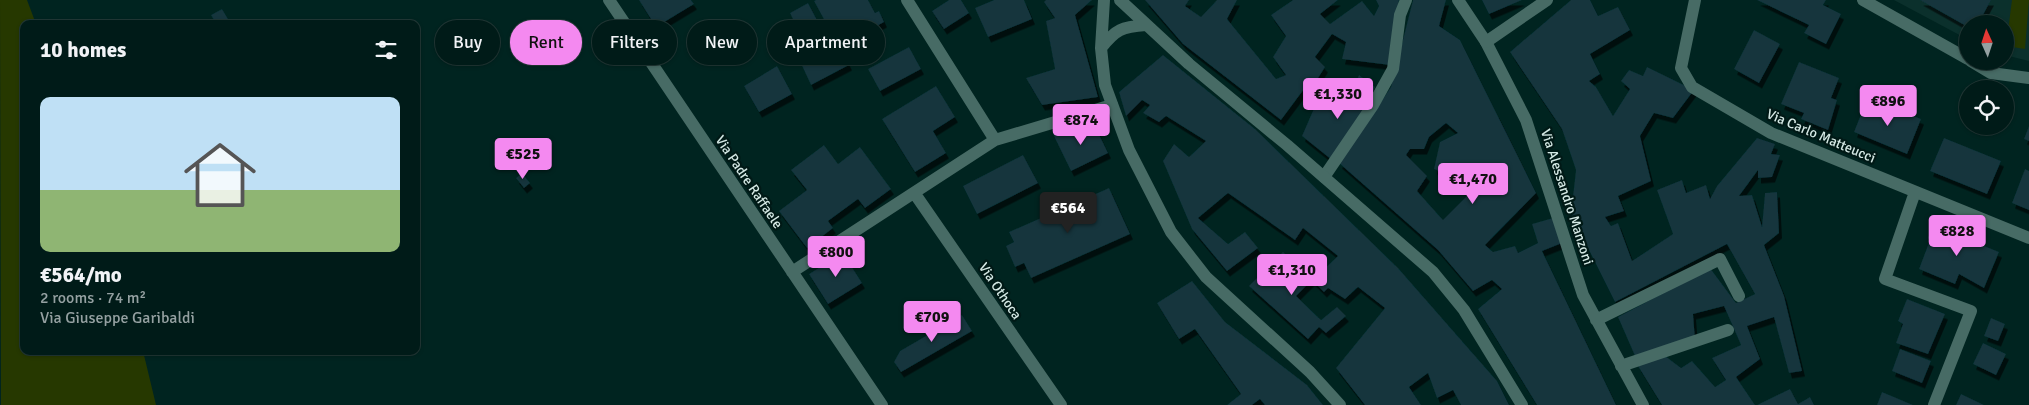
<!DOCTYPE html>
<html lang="en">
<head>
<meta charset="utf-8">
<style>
	:root { --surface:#001b18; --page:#0e2825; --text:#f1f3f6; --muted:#95a1a2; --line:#223937; --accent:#f489f0 }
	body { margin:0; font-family:Signika,sans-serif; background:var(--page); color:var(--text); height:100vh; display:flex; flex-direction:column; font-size:19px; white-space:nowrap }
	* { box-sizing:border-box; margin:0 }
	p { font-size:16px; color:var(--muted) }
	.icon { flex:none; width:28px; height:28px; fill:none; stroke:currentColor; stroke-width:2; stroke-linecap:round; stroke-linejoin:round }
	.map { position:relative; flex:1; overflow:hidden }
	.drawer { position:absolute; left:20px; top:20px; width:400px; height:335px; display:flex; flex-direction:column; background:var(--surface); border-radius:10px; box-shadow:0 1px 4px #0004,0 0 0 1px var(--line) }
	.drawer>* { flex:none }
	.banner { position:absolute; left:435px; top:20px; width:475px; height:45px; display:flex; gap:10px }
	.needle { width:32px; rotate:357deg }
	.tools { position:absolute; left:1959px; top:15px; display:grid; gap:10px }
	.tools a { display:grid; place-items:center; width:55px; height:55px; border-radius:50%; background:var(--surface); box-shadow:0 1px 4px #0004,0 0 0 1px var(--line); font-size:25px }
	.price { position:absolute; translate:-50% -42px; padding:0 11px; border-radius:5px; background:var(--accent); color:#111; font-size:16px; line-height:32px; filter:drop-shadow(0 1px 2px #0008) }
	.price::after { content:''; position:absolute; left:50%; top:30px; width:15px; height:11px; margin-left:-8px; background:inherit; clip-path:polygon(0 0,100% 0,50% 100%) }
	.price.on { background:#222; color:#fff }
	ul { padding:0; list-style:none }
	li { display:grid; align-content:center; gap:10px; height:265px; padding:0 20px }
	li span { display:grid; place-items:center; height:155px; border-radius:10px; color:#555 }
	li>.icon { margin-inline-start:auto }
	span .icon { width:90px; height:90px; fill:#fffc; stroke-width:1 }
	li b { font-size:21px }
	h2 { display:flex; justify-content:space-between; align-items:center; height:60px; padding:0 20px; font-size:21px }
	.tag { padding:0 18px; border-radius:22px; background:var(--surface); box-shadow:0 1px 4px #0004,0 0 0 1px var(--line); font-size:18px; line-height:45px }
	.tag.on { background:var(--accent); color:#111 }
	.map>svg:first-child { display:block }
	.built { fill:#0b302c }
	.green { fill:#263800 }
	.building { fill:#12353c; fill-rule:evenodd; filter:url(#shadow) }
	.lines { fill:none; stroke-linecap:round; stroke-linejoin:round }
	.street { stroke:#476b65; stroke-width:12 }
	.secondary { stroke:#476b65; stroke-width:12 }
	.labels { text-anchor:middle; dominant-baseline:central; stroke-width:4.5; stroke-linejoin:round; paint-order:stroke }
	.street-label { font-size:14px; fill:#d5e9e5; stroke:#001916 }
</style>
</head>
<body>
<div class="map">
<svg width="2029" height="405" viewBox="0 0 2029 405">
	<defs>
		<filter id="shadow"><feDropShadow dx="3" dy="5.5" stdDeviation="0" flood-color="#0009"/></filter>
	</defs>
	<rect width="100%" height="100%" fill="#002420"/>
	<path class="built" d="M1894 0H2029V61L2005 55V24H1968L1967 39Z"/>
	<path class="green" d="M0 0H27L36 24H24V351H143L156 405H1Z
		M2012 0H2029L2025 49 2006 46Z"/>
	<path class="building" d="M639 0H691L694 4 656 27Z
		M816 0H868L875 13 879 11 884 22 847 42 835 20 827 25 814 1Z
		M949 0H961L969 13 944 29 932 11Z
		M994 0H1024L1032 19 988 37 975 8Z
		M1046 0H1092L1075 15 1098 97 1042 105 1026 78 1055 69 1046 21 1055 18 1044 2Z
		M1145 0H1189L1185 6 1201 17 1217 0H1237L1227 19 1276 79 1286 75 1273 57 1286 36 1271 15 1293 0H1338L1320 14 1330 24 1362 1 1374 16 1379 6 1376 0H1399L1390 65 1342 59 1346 42 1332 34 1315 57 1325 67 1308 94 1304 89 1281 120 1183 44Z
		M1413 0H1446L1439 26 1460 40 1536 193 1485 245 1493 252 1515 246 1518 253 1538 243 1532 224 1553 218 1562 243 1542 251 1616 405H1537L1478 309 1502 289 1492 280 1473 291 1438 250 1339 163 1391 87ZM1446 123 1458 133 1440 142 1434 169 1474 185V189L1443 220 1417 191 1427 176 1406 155 1410 149H1424L1429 137Z
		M1482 0H1522L1489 14Z
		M1571 0H1590L1598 16 1618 7 1630 30 1590 54 1600 74 1589 81 1596 87 1613 116 1630 89 1621 81 1629 70 1643 76 1647 67 1694 90 1673 118 1654 113 1640 136 1651 181 1618 196 1624 211 1605 217 1611 226 1618 223 1632 261 1673 234 1657 190 1682 180 1686 193 1706 185 1710 199 1717 186 1757 138 1775 144 1771 154 1780 155 1772 177 1758 178V170L1739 196 1752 195 1762 227 1765 193 1777 192 1779 233 1764 245 1784 296 1802 371 1789 373 1774 317 1747 326 1760 359 1736 377 1755 405H1662L1638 366 1664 355 1681 368 1692 361 1715 387 1726 380 1712 358 1741 345 1724 306 1693 314 1695 340 1635 356 1618 317 1710 268 1736 303 1755 294 1727 244 1615 302 1571 214 1576 170 1562 129 1510 52Z
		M1757 0H1826L1823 5 1841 14 1826 44 1804 33 1809 25Z
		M1920 0H1991L1978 24H1968V27Z
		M808 3 817 20 798 30 790 13Z
		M222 9 231 24H216L211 15Z
		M1754 30 1780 44 1759 83 1734 69Z
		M834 35 849 65 811 85 798 57Z
		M909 47 921 69 880 91 868 69Z
		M1163 55 1255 129 1398 268 1497 381 1509 405H1461L1453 390 1437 398 1428 373 1409 387 1421 405H1365L1336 368 1385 308 1358 287 1345 299 1328 288 1324 292 1312 280 1338 256 1303 228 1295 240 1228 193 1198 218 1228 244 1245 232 1258 248 1227 271 1192 229 1163 161 1174 144 1189 157 1206 141 1166 116 1159 122 1143 113 1150 105 1142 100 1126 116 1119 92Z
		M1799 62 1839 78 1831 98 1837 100 1828 130 1801 119 1804 113 1781 104Z
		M777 66 792 94 759 112 744 86Z
		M1359 75 1375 87 1365 113 1332 160 1302 136 1315 106 1343 110Z
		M936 86 955 117 933 131 946 153 915 172 882 119Z
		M1865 104 1885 113 1887 105 1921 119 1907 154 1854 132Z
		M1093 122 1108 153 1071 171 1053 134 1064 129 1067 135Z
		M2029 126V141L2024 139Z
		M1944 138 2001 161 1987 194 1930 171Z
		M824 145 838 164 860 147 891 189 865 208 858 199 828 221 833 228 807 248 779 211 807 190 791 170Z
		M1023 155 1038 183 977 214 963 186Z
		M2025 169 2029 171V210L2012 203Z
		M522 173 530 183 524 188 516 178Z
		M1109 188 1130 234 1031 278 1024 263 1015 267 1006 246 1014 242 1009 232Z
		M1942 224 1957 230 1955 234 1999 252 1984 288 1959 274 1955 284 1919 269 1930 240 1928 238 1932 227 1940 230Z
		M1283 252 1312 280 1296 296 1321 320 1337 307 1346 316 1326 333 1319 327 1308 339 1249 286Z
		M843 253 862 283 828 304 809 274Z
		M1192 281 1225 322 1307 385 1323 405H1265L1260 399 1252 405H1227L1241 394 1195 329 1179 339 1157 303Z
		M1907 299 1945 314 1928 354 1896 343 1903 324 1898 321Z
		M962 315 972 331 901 372 894 362 900 351Z
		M1991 318 2005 324 1998 341 1984 336Z
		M1983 343 2006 354 1996 375 1973 364Z
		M1900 349 1931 361 1922 383 1892 371Z
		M1790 389 1798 404 1810 397 1814 405H1757Z
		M1882 392 1913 405H1877Z
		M1961 394 1984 405H1956Z"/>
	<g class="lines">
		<path class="street" d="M609 0 882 405
			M907 0 995 140
			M1695 0 1681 68 1692 87 1771 133 2029 238
			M1863 0 1968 59
			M1486 42 1526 120 1583 295 1643 405
			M1971 61 1991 73 2029 78
			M1324 177 1373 105 1393 69 1400 15 1406 0
			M1915 192 1885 279 1971 311 1934 405
			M915 194 1061 405
			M792 272 995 140 1112 105
			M1596 320 1720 259 1739 296
			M1621 366 1728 330"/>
		<path class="secondary" d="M1104 0 1101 48 1105 85 1129 150 1171 232 1206 277 1310 372 1340 405
			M1120 0 1189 64 1287 145 1433 272 1464 310 1522 405
			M1458 0 1486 42 1547 0
			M1101 48C1116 29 1122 27 1146 25"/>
	</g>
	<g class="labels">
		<g class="street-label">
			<text transform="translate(1821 136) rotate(23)">Via Carlo Matteucci</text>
			<text transform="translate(749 182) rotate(56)">Via Padre Raffaele</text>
			<text transform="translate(1567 197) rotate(72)">Via Alessandro Manzoni</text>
			<text transform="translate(1000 291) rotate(56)">Via Othoca</text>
		</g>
	</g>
</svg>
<div class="tools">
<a><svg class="needle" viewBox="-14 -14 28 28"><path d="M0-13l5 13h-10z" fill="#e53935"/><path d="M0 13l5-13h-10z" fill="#95a1a2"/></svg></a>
<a><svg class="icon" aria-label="locate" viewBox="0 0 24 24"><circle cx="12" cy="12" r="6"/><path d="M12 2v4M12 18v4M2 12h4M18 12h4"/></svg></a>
</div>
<b class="price" style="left:1338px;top:120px">€1,330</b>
<b class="price" style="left:1888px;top:127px">€896</b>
<b class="price" style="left:1081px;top:146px">€874</b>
<b class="price" style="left:523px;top:180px">€525</b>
<b class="price" style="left:1473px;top:205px">€1,470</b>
<b class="price on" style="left:1068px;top:234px">€564</b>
<b class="price" style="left:1957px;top:257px">€828</b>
<b class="price" style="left:836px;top:278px">€800</b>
<b class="price" style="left:1292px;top:296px">€1,310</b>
<b class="price" style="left:932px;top:343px">€709</b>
<div class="banner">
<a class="tag">Buy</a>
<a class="tag on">Rent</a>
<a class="tag">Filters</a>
<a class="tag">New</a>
<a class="tag">Apartment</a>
</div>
<section class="drawer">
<h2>10 homes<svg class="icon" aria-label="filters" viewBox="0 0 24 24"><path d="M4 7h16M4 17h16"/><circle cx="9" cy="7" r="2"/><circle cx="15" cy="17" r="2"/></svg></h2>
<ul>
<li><span style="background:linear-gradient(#bfe0f5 60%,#8fb573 0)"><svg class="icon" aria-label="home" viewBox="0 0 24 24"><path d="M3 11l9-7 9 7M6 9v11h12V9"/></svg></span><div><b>€564/mo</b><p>2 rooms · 74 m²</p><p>Via Giuseppe Garibaldi</p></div></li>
</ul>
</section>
</div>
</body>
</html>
